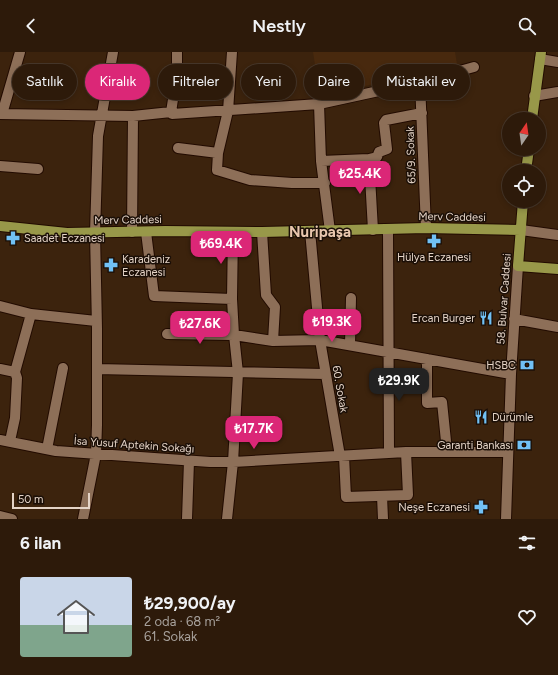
<!DOCTYPE html>
<html lang="tr">
<head>
<meta charset="utf-8">
<style>
	:root { --surface:#2d1a0a; --page:#392718; --text:#f1f3f6; --muted:#a7a19c; --line:#48382b; --accent:#db2777 }
	body { margin:0; font-family:Figtree,sans-serif; background:var(--page); color:var(--text); height:100vh; display:flex; flex-direction:column; font-size:15px; white-space:nowrap }
	* { box-sizing:border-box; margin:0 }
	p { font-size:13px; color:var(--muted) }
	.icon { flex:none; width:22px; height:22px; fill:none; stroke:currentColor; stroke-width:2; stroke-linecap:round; stroke-linejoin:round }
	.map { position:relative; height:467px; overflow:hidden }
	.side { display:flex; flex-direction:column; background:var(--surface); flex:1 }
	.side>* { flex:none }
	.top-card { position:absolute; left:12px; top:12px; width:534px; height:36px; display:flex; gap:8px }
	.needle { width:26px; rotate:13deg }
	.tools { position:absolute; left:502px; top:60px; display:grid; gap:8px }
	.tools a { display:grid; place-items:center; width:44px; height:44px; border-radius:50%; background:var(--surface); box-shadow:0 2px 6px #0003,0 0 0 1px var(--line); font-size:20px }
	.scale { position:absolute; left:12px; bottom:10px; width:78px; box-sizing:border-box; padding-left:4px; border:2px solid #e4d3c6; border-top:0; font-size:11px; line-height:14px; white-space:nowrap; color:#e4d3c6; -webkit-text-stroke:3px #1b0f07; paint-order:stroke }
	.price { position:absolute; translate:-50% -34px; padding:0 9px; border-radius:8px; background:var(--accent); color:#fff; font-size:13px; line-height:26px; filter:drop-shadow(0 1px 2px #0008) }
	.price::after { content:''; position:absolute; left:50%; top:24px; width:12px; height:9px; margin-left:-6px; background:inherit; clip-path:polygon(0 0,100% 0,50% 100%) }
	.price.active { background:#222; color:#fff }
	ul { padding:0; list-style:none }
	li { display:flex; align-items:center; gap:12px; height:100px; padding:0 20px }
	li+li { border-top:1px solid var(--line) }
	li span { display:grid; place-items:center; flex:none; width:112px; height:80px; border-radius:4px; color:#555 }
	li>.icon { margin-inline-start:auto }
	span .icon { width:48px; height:48px; fill:#fffc; stroke-width:1 }
	li b { font-size:17px }
	h2 { display:flex; justify-content:space-between; align-items:center; height:48px; padding:0 20px; font-size:17px }
	.pill { padding:0 14px; border-radius:18px; background:var(--surface); box-shadow:0 2px 6px #0003,0 0 0 1px var(--line); font-size:14px; line-height:36px }
	.pill.active { background:var(--accent); color:#fff }
	header { display:flex; justify-content:space-between; align-items:center; height:52px; padding:0 20px; background:var(--surface); font-size:18px; font-weight:600 }
	.map>svg:first-child { display:block }
	.built { fill:#48290e }
	.lines { fill:none; stroke-linecap:round; stroke-linejoin:round }
	.minor-casing { stroke:#220b00; stroke-width:12 }
	.major-casing { stroke:#220b00; stroke-width:12 }
	.minor { stroke:#8d6f58; stroke-width:10 }
	.major { stroke:#989849; stroke-width:10 }
	.labels { text-anchor:middle; dominant-baseline:central; stroke-width:3; stroke-linejoin:round; paint-order:stroke }
	.street-label { font-size:11px; fill:#e4d3c6; stroke:#1b0f07 }
	.poi-label { font-size:11px; fill:#e4d3c6; stroke:#1b0f07; text-anchor:end }
	.district-label { font-size:15px; font-weight:bold; fill:#e9c7ae; stroke:#1b0f07 }
</style>
</head>
<body>
<header><svg class="icon" aria-label="back" viewBox="0 0 24 24"><path d="M15 5l-7 7 7 7"/></svg>Nestly<svg class="icon" aria-label="search" viewBox="0 0 24 24"><circle cx="10" cy="10" r="6"/><path d="M15 15l6 6"/></svg></header>
<div class="map">
<svg width="558" height="467" viewBox="0 0 558 467">
	<rect width="100%" height="100%" fill="#3c230d"/>
	<path class="built" d="M313 0H455L457 12 320 45Z"/>
	<g class="lines">
		<g class="minor-casing">
			<path id="minor" d="M232 0 228 59 218 101 217 118 250 128 292 131H325
				M540 7 558 10
				M420 30 426 176
				M534 44 558 40
				M319 52 321 109 330 179
				M171 60 177 22V0
				M0 62 133 64 171 60 172 62 319 52 420 30 474 15
				M2 62 20 0
				M178 96 218 101
				M369 107 373 178
				M321 109 369 107 377 105 379 100 387 97 384 71 386 68 422 61
				M0 114 38 117
				M388 178 389 401
				M521 178 558 183
				M310 179 320 288 340 404
				M132 180 133 64
				M146 180 154 244 232 247
				M262 180 266 243 275 255 273 289
				M0 254 31 262 96 269
				M514 267 558 275
				M167 282 234 283 273 289 320 288 511 322
				M350 293 351 246
				M427 307V351L442 350 447 399
				M0 317 15 320
				M97 317 325 322
				M0 388 56 399 210 410H233L406 400H508
				M10 389 15 366 17 326 15 320 31 262
				M47 397 63 316
				M344 404 346 445 408 443 406 400
				M382 444 383 467
				M0 464 12 467
				M83 467 96 402 97 373V276L95 181 98 84 113 0
				M187 467 189 409
				M227 467 233 410 238 321 234 283 232 247 233 180
				M506 467 511 322 518 214"/>
		</g>
		<g class="major-casing">
			<path id="major" d="M532 67 541 0
				M526 119 529 97
				M523 149 518 214 558 217
				M0 174 67 181 165 179 262 180 426 176 521 178"/>
		</g>
		<use href="#minor" class="minor"/>
		<use href="#major" class="major"/>
	</g>
	<defs>
		<g id="pharmacy-bare" transform="scale(1.08)"><path d="M-2-6h4v4h4v4h-4v4h-4v-4h-4v-4h4Z" fill="#71c1f5" stroke="#1b0f07" stroke-width="2.5" paint-order="stroke"/></g>
		<g id="restaurant-bare" transform="scale(1.08)"><path d="M-5-6h1v4h1v-4h1v4h1v-4h1v5L-1.5 .5V6h-2V.5L-5-1ZM5-6V6H3V1.5H1.5Q1.5-4 5-6Z" fill="#71c1f5" stroke="#1b0f07" stroke-width="2.5" paint-order="stroke"/></g>
		<g id="bank-bare" transform="scale(1.08)"><path d="M-6-4H6V4H-6ZM0-2.3a2.3 2.3 0 1 0 0 4.6a2.3 2.3 0 1 0 0-4.6Z" fill="#71c1f5" stroke="#1b0f07" stroke-width="2.5" paint-order="stroke"/></g>
	</defs>
	<g fill-rule="evenodd">
		<use href="#pharmacy-bare" x="13" y="186"/>
		<use href="#pharmacy-bare" x="434" y="189"/>
		<use href="#pharmacy-bare" x="111" y="213"/>
		<use href="#restaurant-bare" x="486" y="266"/>
		<use href="#bank-bare" x="527" y="313"/>
		<use href="#restaurant-bare" x="481" y="365"/>
		<use href="#bank-bare" x="524" y="393"/>
		<use href="#pharmacy-bare" x="481" y="455"/>
	</g>
	<g class="labels">
		<g class="street-label">
			<text transform="translate(411 103) rotate(-92)">65/9. Sokak</text>
			<text transform="translate(452 165) rotate(1)">Merv Caddesi</text>
			<text transform="translate(128 168) rotate(-1)">Merv Caddesi</text>
			<text transform="translate(504 247) rotate(-86)">58. Bulvar Caddesi</text>
			<text transform="translate(340 337) rotate(80)">60. Sokak</text>
			<text transform="translate(134 393) rotate(4)">İsa Yusuf Aptekin Sokağı</text>
		</g>
		<g class="poi-label">
			<text x="24" y="186" text-anchor="start">Saadet Eczanesi</text>
			<text x="434" y="205" text-anchor="middle">Hülya Eczanesi</text>
			<text x="122" y="207" text-anchor="start">Karadeniz<tspan x="122" dy="13">Eczanesi</tspan></text>
			<text x="475" y="266">Ercan Burger</text>
			<text x="516" y="313">HSBC</text>
			<text x="492" y="365" text-anchor="start">Dürümle</text>
			<text x="513" y="393">Garanti Bankası</text>
			<text x="470" y="455">Neşe Eczanesi</text>
		</g>
		<g class="district-label">
			<text x="320" y="180">Nuripaşa</text>
		</g>
	</g>
</svg>
<div class="tools">
<a><svg class="needle" viewBox="-14 -14 28 28"><path d="M0-13l5 13h-10z" fill="#e53935"/><path d="M0 13l5-13h-10z" fill="#a7a19c"/></svg></a>
<a><svg class="icon" aria-label="locate" viewBox="0 0 24 24"><circle cx="12" cy="12" r="6"/><path d="M12 2v4M12 18v4M2 12h4M18 12h4"/></svg></a>
</div>
<div class="scale">50 m</div>
<b class="price" style="left:360px;top:143px">₺25.4K</b>
<b class="price" style="left:221px;top:213px">₺69.4K</b>
<b class="price" style="left:332px;top:291px">₺19.3K</b>
<b class="price" style="left:200px;top:293px">₺27.6K</b>
<b class="price active" style="left:399px;top:350px">₺29.9K</b>
<b class="price" style="left:254px;top:398px">₺17.7K</b>
<div class="top-card">
<a class="pill">Satılık</a>
<a class="pill active">Kiralık</a>
<a class="pill">Filtreler</a>
<a class="pill">Yeni</a>
<a class="pill">Daire</a>
<a class="pill">Müstakil ev</a>
</div>
</div>
<section class="side">
<h2>6 ilan<svg class="icon" aria-label="filters" viewBox="0 0 24 24"><path d="M4 7h16M4 17h16"/><circle cx="9" cy="7" r="2"/><circle cx="15" cy="17" r="2"/></svg></h2>
<ul>
<li><span style="background:linear-gradient(#c9d6e8 60%,#7fa58c 0)"><svg class="icon" aria-label="home" viewBox="0 0 24 24"><path d="M3 11l9-7 9 7M6 9v11h12V9"/></svg></span><div><b>₺29,900/ay</b><p>2 oda · 68 m²</p><p>61. Sokak</p></div><svg class="icon" aria-label="heart" viewBox="0 0 24 24"><path d="M12 20l-8-8c-3-5 5-10 8-4 3-6 11-1 8 4z"/></svg></li>
</ul>
</section>
</body>
</html>
